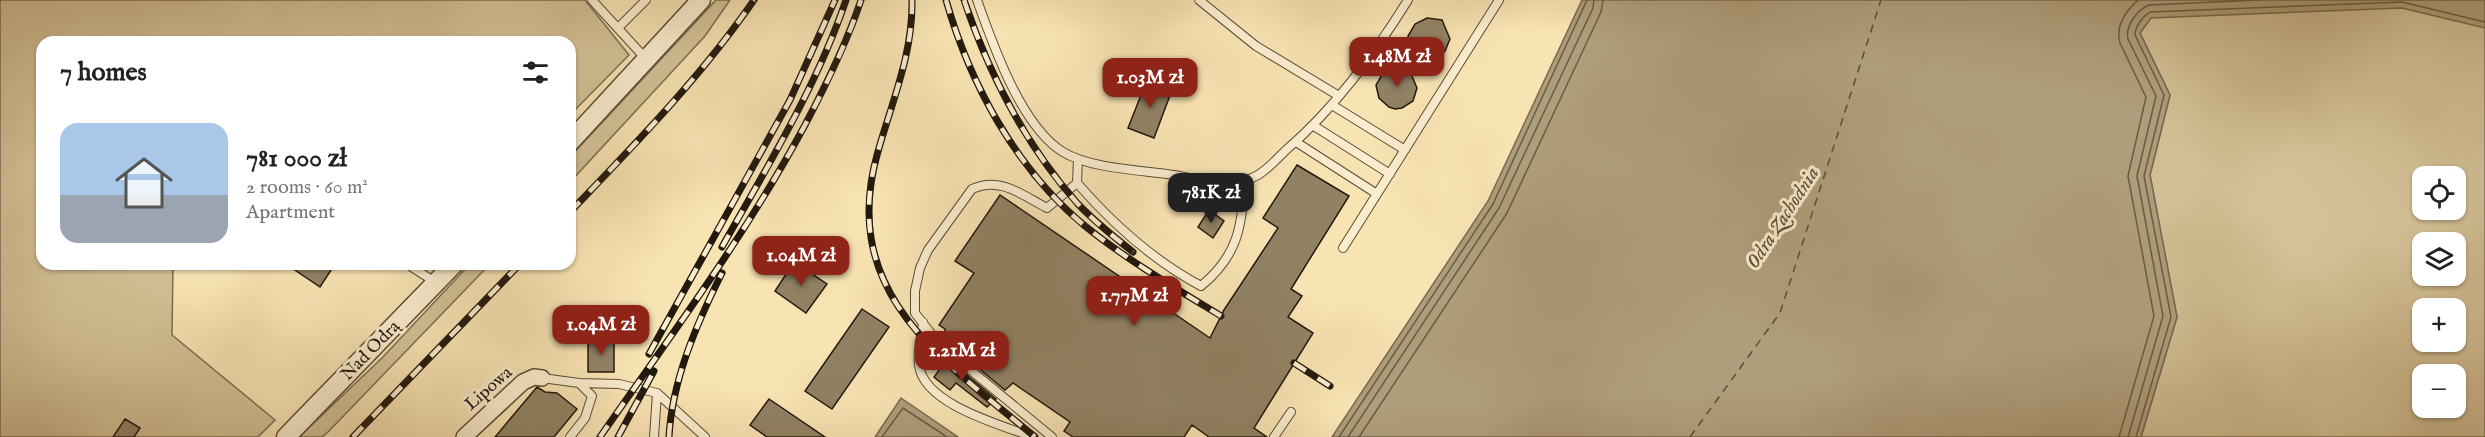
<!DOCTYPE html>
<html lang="en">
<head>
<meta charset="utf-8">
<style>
	:root { --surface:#fff; --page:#f2f2f2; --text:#222; --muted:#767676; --line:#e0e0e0; --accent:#8f2418 }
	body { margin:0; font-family:"IM FELL English",serif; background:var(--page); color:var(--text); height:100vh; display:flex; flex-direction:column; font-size:22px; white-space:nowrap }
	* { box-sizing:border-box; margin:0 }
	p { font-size:20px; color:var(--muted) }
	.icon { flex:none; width:33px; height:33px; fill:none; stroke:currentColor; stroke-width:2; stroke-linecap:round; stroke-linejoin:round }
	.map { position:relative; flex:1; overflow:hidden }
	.panel { position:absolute; left:36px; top:36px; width:540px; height:234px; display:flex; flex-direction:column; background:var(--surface); border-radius:18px; box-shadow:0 2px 4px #0004 }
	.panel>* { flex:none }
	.tools { position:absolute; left:2412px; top:166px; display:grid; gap:12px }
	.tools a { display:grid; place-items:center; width:54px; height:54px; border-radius:12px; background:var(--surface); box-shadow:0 2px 4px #0004; font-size:30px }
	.price { position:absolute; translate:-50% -51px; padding:0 14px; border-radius:12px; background:var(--accent); color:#fff; font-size:20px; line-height:39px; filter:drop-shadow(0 2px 3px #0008) }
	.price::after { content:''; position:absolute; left:50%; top:36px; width:18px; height:14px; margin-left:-9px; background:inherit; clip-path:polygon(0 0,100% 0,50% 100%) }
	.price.active { background:#222; color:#fff }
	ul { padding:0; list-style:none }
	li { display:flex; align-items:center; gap:18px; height:150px; padding:0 24px }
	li+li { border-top:2px solid var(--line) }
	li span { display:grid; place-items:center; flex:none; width:168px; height:120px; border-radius:18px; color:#555 }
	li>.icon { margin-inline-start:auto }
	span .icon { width:72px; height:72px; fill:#fffc; stroke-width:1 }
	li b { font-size:26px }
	h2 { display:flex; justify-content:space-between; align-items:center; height:72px; padding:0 24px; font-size:26px }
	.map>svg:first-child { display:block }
	.green { fill:#d4c197; stroke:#7b6d52; stroke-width:1.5; fill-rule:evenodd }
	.water { fill:#af9e7b; stroke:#77694f; stroke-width:1.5 }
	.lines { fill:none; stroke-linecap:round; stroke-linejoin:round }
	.shore { stroke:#685c44; stroke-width:1.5 }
	.ferry { stroke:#5a4e3a; stroke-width:1.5; stroke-dasharray:8 6; stroke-linecap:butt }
	.building { fill:#918264; stroke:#22190e; stroke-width:1.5 }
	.service-casing { stroke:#584c37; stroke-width:10 }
	.minor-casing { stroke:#584c37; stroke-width:18 }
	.tertiary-casing { stroke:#584c37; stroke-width:21 }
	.service { stroke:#faedce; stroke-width:8 }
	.minor { stroke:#faedce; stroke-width:15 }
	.tertiary { stroke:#faedce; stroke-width:18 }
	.rail-casing { stroke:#22190e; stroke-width:7 }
	.rail { stroke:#faedce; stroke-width:4.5; stroke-dasharray:14; stroke-linecap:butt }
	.labels { text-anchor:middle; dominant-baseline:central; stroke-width:6; stroke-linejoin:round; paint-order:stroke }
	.street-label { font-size:18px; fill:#22190e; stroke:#faedce }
	.water-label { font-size:20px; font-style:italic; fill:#5a4e3a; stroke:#faedce }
</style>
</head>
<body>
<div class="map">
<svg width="2485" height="437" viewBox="0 0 2485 437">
	<rect width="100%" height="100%" fill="#f8e3b3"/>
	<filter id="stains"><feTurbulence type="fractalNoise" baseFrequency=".00333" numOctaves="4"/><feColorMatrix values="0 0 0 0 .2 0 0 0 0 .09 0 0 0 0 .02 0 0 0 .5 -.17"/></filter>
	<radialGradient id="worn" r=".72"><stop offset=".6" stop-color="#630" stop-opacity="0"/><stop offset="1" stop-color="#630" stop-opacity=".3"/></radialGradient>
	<path class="green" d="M0 0H585L629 55 570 115V42H42V264H173L172 335 275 420 258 437H0Z
		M716 0H730L705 36 570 182V157Z
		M2163 0H2485V437H2141L2177 317 2150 175 2170 95 2140 33ZM2422 177H2456V210H2422ZM2422 243H2456V276H2422ZM2422 309H2456V342H2422ZM2422 375H2456V408H2422Z
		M470 264H490L329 431 322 437H299L383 357Z"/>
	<path class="water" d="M1582 0H2485V28L2402 8 2151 18 2140 33 2170 95 2150 175 2177 317 2141 437H1332L1488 201Z
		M901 398 958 437H875Z"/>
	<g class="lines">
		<path class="shore" d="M882 437 903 408 947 437
			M1339 437 1493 204 1587 0
			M1348 437 1499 208 1593 8 1594 0
			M1359 437 1507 213 1601 12 1603 0
			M2119 437 2154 316 2128 176 2146 97 2120 43C2115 26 2126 11 2138 0
			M2128 437 2163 316 2137 176 2156 96 2128 39C2125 26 2137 10 2149 5L2260 0
			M2136 437 2171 317 2144 176 2164 95 2135 35C2135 27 2144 14 2151 12L2402 2 2485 22"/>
		<path class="ferry" d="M1690 437 1780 313 1881 0"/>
	</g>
	<path class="building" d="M1427 18 1442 20 1450 39 1445 51 1440 56 1427 59 1417 57 1411 49 1408 36 1415 24Z
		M1395 68 1409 69 1417 88 1413 101 1402 108 1395 109 1389 107 1379 98 1376 85 1383 73Z
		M1147 80 1172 90 1154 138 1128 128Z
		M1297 165 1349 196 1291 289 1302 296 1288 317 1313 333 1254 428 1267 437H1209L1192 425 1184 437H1073L1064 431 1070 422 1013 383 1005 390 944 340 945 329 939 325 974 273 955 261 1000 195 1210 338 1224 310 1278 228 1263 218Z
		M1209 210 1224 221 1213 238 1198 227Z
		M794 262 827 284 806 313 775 291Z
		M286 264H335L320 287Z
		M862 309 889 327 832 409 805 391Z
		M588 341H614V372H588Z
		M943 355 996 399 987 407 956 383 950 390 934 377 943 365Z
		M537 387 545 392 557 393 577 409 554 437H495Z
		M769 399 825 437H767L750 425Z
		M125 419 140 428 134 437H113Z"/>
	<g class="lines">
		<g class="service-casing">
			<path id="service" d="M592 0 646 59
				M977 0C993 45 1021 126 1063 152 1091 169 1142 170 1174 175 1199 180 1235 189 1258 175 1268 169 1277 159 1285 151 1335 108 1373 56 1408 0
				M1199 0 1256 46 1339 96
				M618 28 646 0
				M1332 105 1405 150
				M1314 126 1390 174
				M1296 142 1377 194
				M1078 159 1077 183C1112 223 1154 261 1201 286 1238 256 1242 226 1245 181
				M1343 248 1499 0
				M407 264 435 282
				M923 322C922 335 917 352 919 365 923 404 1001 425 1033 437
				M542 378 579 383 592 396 585 418 570 437
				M579 383 619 384 657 393 705 437
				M654 437 657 393
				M1052 437 940 345 915 313V291L920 268 928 250 972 189C1000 176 1022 195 1047 208L1077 183
				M1274 437 1291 412"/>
		</g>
		<g class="minor-casing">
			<path id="minor" d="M464 437 523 382 534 377 542 378"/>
		</g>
		<g class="tertiary-casing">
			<path id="tertiary" d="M570 142 701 0
				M286 437 454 264"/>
		</g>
		<use href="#service" class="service"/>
		<use href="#minor" class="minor"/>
		<use href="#tertiary" class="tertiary"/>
		<g class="rail-casing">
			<path id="rail" d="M912 0C913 55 891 104 877 155 839 294 943 360 1035 437
				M946 0C970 84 1016 169 1085 226 1127 260 1175 288 1221 316
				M964 0C989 74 1026 146 1078 204 1095 222 1114 237 1133 252
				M570 212C635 144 701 77 754 0
				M722 247C767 167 816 88 846 0
				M649 354 790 100 835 0
				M1294 363 1330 386
				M353 437 520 264
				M600 437C671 335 746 235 805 125 826 85 847 43 861 0
				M618 437 654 371
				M669 437C672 380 697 323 722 273"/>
		</g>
		<use href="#rail" class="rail"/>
	</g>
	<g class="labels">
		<g class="street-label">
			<text transform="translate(371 351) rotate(-46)">Nad Odrą</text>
			<text transform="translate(489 389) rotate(-41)">Lipowa</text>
		</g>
		<g class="water-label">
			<text transform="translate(1783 218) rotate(-57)">Odra Zachodnia</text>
		</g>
	</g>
	<rect width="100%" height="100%" filter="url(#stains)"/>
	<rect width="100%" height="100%" fill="url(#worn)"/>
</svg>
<div class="tools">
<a><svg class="icon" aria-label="locate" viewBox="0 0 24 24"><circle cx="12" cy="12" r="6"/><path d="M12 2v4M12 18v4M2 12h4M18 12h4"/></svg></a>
<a><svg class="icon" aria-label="layers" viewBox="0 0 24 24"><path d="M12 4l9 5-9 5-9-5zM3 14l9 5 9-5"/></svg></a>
<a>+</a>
<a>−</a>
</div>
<b class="price" style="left:1397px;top:88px">1.48M zł</b>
<b class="price" style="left:1150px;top:109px">1.03M zł</b>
<b class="price active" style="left:1211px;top:224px">781K zł</b>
<b class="price" style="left:801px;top:287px">1.04M zł</b>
<b class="price" style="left:1134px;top:327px">1.77M zł</b>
<b class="price" style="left:601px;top:356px">1.04M zł</b>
<b class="price" style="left:962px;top:382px">1.21M zł</b>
<section class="panel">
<h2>7 homes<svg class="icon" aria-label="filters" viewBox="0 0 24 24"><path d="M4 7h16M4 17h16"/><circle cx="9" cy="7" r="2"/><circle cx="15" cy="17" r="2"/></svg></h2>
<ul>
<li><span style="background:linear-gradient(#a9c7e8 60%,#9aa5b1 0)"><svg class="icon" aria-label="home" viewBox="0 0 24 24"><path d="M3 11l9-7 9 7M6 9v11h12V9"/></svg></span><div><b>781 000 zł</b><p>2 rooms · 60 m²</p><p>Apartment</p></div></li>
</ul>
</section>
</div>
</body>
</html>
